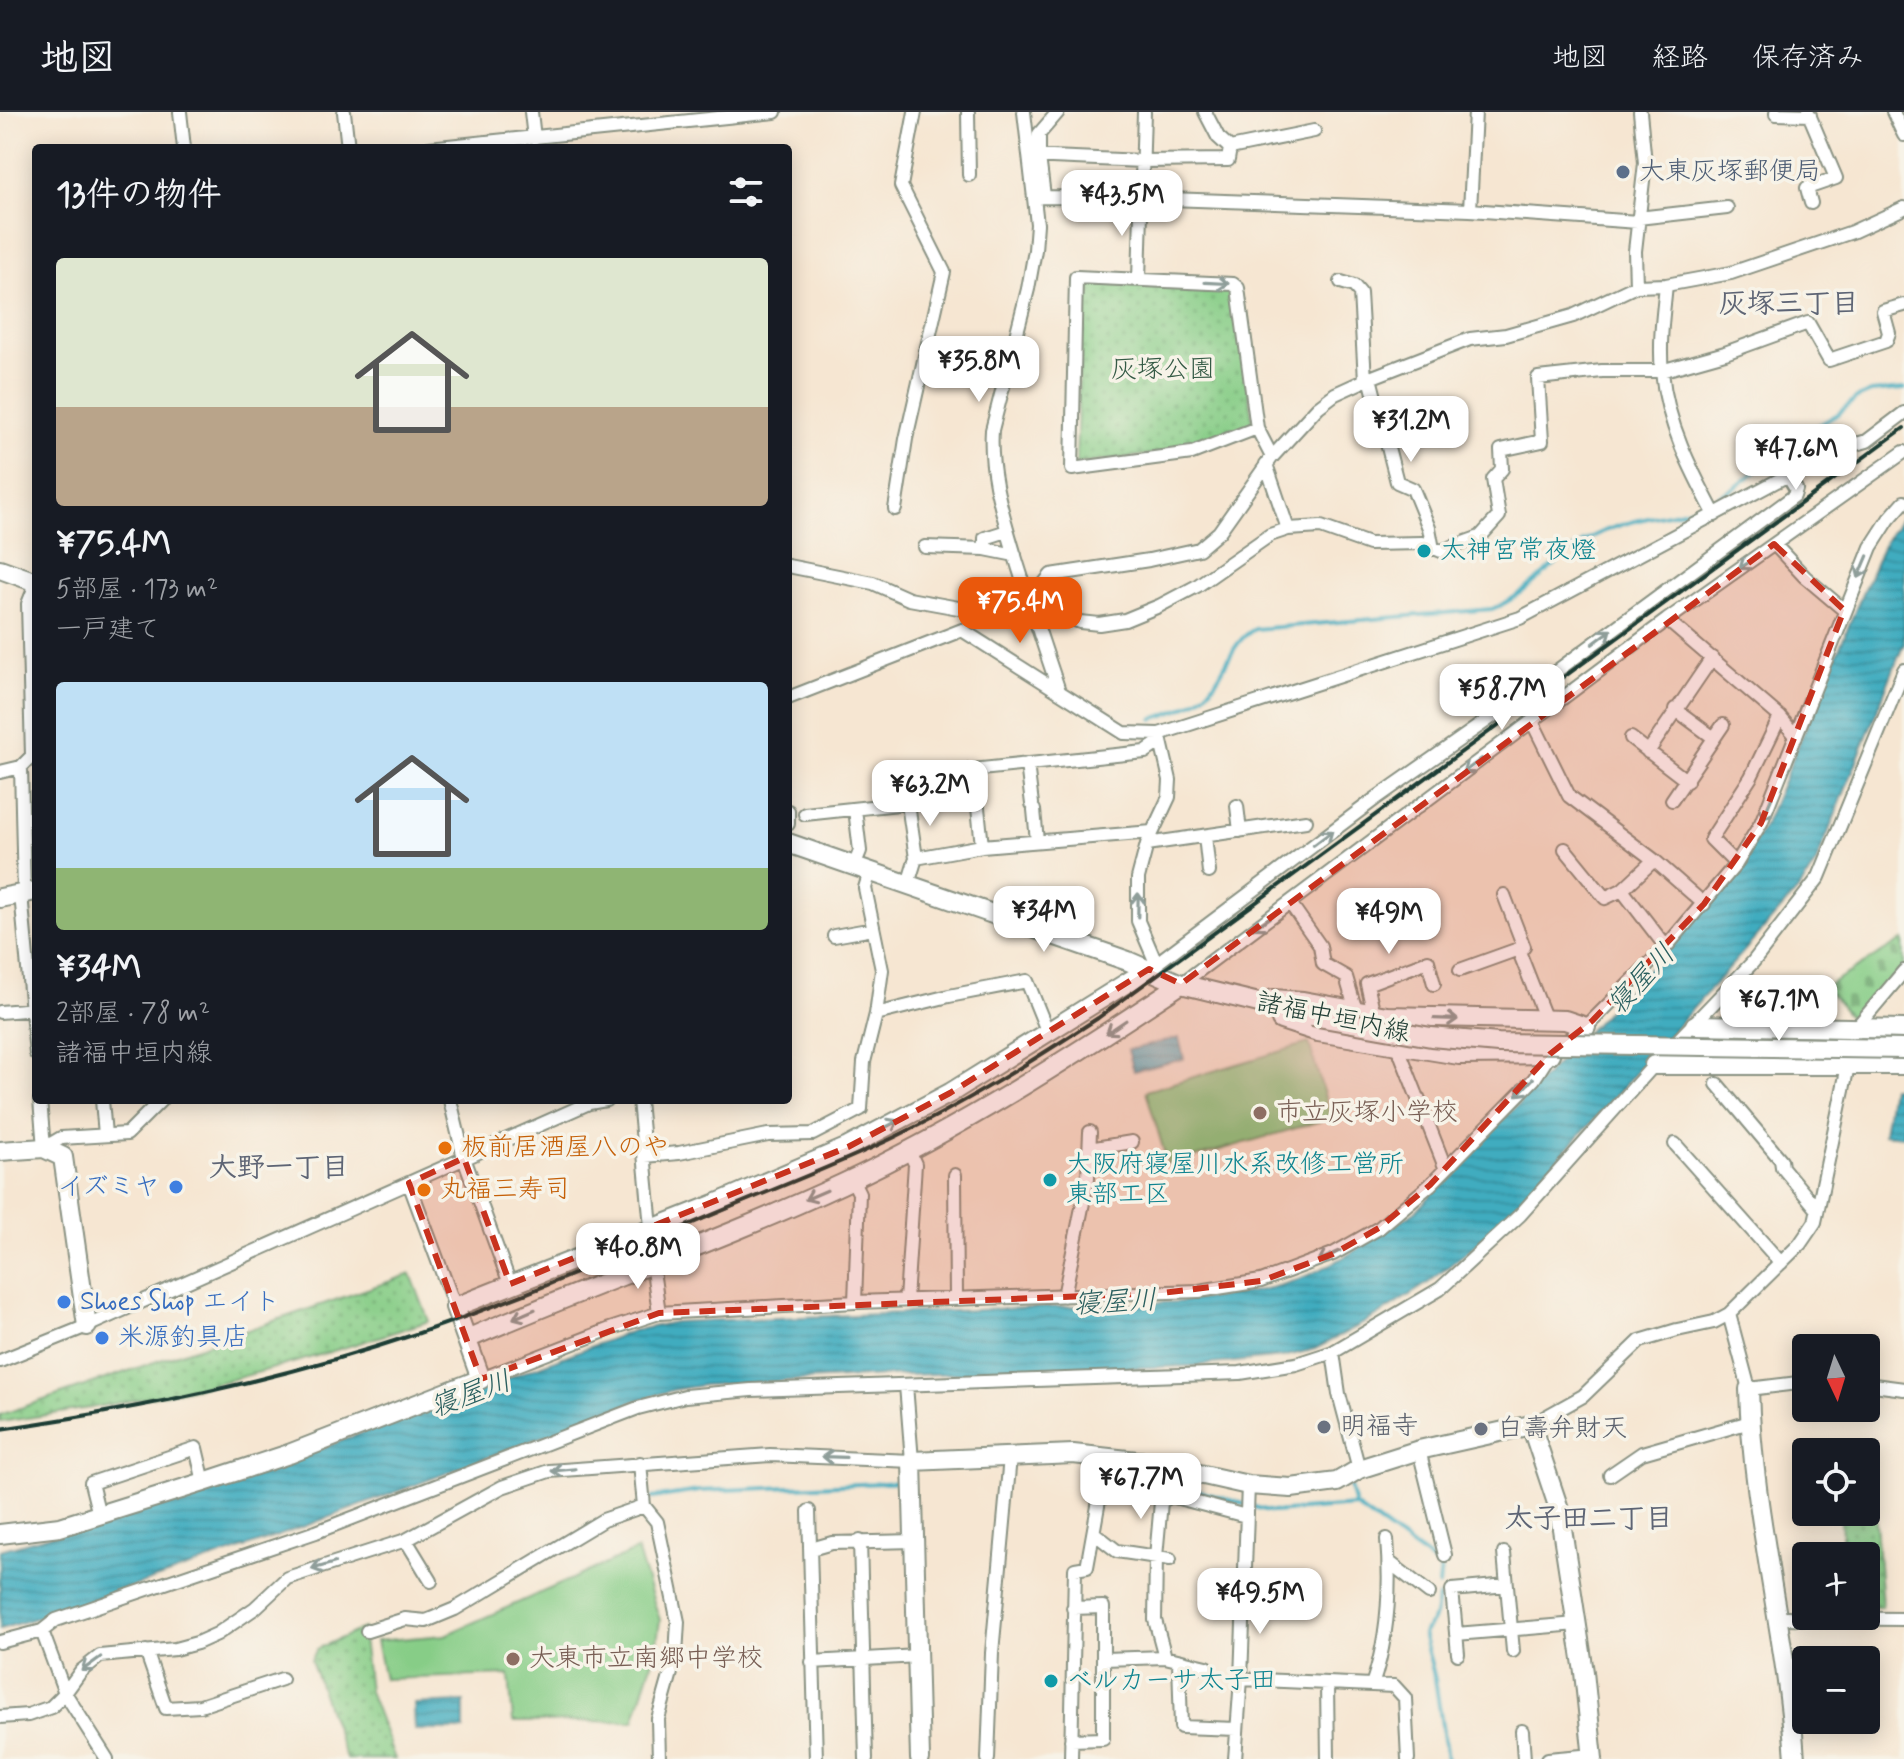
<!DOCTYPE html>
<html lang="ja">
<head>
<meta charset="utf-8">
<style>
	:root { --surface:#171b24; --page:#20242c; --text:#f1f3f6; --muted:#9ea1a6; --line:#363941; --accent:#ea580c }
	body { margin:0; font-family:Mynerve,"Klee One",sans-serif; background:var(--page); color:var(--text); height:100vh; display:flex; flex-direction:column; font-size:30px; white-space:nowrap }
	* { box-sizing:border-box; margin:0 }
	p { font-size:26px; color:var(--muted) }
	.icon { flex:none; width:44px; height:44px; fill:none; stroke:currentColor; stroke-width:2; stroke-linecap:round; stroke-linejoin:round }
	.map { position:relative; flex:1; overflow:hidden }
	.drawer { position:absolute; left:32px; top:32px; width:760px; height:960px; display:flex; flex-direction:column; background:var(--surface); border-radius:8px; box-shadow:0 4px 20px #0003 }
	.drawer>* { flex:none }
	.needle { width:52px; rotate:176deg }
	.fabs { position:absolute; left:1792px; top:1222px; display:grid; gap:16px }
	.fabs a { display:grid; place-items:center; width:88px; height:88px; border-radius:8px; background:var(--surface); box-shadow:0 4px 20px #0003; font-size:40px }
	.price { position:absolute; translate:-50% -68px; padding:0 18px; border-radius:16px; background:#fff; color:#222; font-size:26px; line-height:52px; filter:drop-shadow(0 2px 4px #0008) }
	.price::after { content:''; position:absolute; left:50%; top:48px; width:24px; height:18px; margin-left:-12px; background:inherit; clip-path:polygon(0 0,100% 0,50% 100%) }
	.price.on { background:var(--accent); color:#fff }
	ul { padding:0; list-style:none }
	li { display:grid; align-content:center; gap:16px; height:424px; padding:0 24px }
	li span { display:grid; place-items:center; height:248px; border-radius:8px; color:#555 }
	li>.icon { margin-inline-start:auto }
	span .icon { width:144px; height:144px; fill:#fffc; stroke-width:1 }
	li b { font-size:34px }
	h2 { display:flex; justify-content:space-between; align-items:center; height:96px; padding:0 24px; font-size:34px }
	header { display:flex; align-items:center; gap:48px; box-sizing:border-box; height:112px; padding:0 40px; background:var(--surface); border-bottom:2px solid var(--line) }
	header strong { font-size:38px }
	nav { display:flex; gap:44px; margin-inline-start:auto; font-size:28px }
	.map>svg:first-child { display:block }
	.grass { fill:url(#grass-dots); stroke:#53855e; stroke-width:2 }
	.cemetery { fill:url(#cemetery-stones); stroke:#53855e; stroke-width:2 }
	.garden { fill:#87cd87; stroke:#53855e; stroke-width:2 }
	.water { fill:url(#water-rules); stroke:#30747a; stroke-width:2 }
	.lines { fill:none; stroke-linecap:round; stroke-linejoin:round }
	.stream { stroke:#40acbf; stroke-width:4 }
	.street-casing { stroke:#8a9283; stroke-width:16 }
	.secondary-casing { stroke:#8a9283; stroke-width:22 }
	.street { stroke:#fff; stroke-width:12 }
	.secondary { stroke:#fff; stroke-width:18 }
	.rail { stroke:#1f3d34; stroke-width:4 }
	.secondary-bridge-casing { stroke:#8a9283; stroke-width:22; stroke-linecap:butt }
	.secondary-bridge { stroke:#fff; stroke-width:18 }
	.oneway { stroke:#8f9e9a }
	.marked { fill:#c8321e; fill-opacity:0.2; stroke:#c8321e; stroke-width:6; stroke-dasharray:16 10; stroke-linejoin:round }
	.service-dot { fill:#5c6f8a; stroke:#f7f3e8; stroke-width:3 }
	.culture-dot { fill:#0f9aa8; stroke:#f7f3e8; stroke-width:3 }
	.education-dot { fill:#8d6e63; stroke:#f7f3e8; stroke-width:3 }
	.food-dot { fill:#e8710a; stroke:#f7f3e8; stroke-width:3 }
	.shop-dot { fill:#3f7fe0; stroke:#f7f3e8; stroke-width:3 }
	.worship-dot { fill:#6b7280; stroke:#f7f3e8; stroke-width:3 }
	.labels { text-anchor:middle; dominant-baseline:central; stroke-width:7; stroke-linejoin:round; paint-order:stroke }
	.service-label { font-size:26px; fill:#4e5e75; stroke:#f7f3e8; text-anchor:start }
	.park-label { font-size:26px; fill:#345a45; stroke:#f7f3e8 }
	.culture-label { font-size:26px; fill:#0d838f; stroke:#f7f3e8; text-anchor:start }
	.street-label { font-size:26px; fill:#1f3d34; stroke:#f7f3e8 }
	.education-label { font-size:26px; fill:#785e54; stroke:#f7f3e8; text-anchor:start }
	.food-label { font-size:26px; fill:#c56008; stroke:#f7f3e8; text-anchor:start }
	.shop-label { font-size:26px; fill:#366cbe; stroke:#f7f3e8; text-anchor:start }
	.worship-label { font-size:26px; fill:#5b616d; stroke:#f7f3e8; text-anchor:start }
	.neighbourhood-label { font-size:28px; font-weight:bold; fill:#5e6575; stroke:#f7f3e8 }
	.water-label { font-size:28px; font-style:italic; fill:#295e5e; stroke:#f7f3e8 }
</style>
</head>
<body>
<header>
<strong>地図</strong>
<nav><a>地図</a><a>経路</a><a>保存済み</a></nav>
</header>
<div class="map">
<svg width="1904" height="1647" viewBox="0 0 1904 1647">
	<defs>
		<pattern id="grass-dots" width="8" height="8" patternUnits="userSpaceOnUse" patternTransform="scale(2)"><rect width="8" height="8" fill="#87cd87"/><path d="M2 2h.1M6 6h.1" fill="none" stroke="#6ea86f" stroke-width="1.8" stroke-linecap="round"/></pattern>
		<pattern id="cemetery-stones" width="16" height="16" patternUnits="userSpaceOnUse" patternTransform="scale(2)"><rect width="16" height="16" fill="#87cd87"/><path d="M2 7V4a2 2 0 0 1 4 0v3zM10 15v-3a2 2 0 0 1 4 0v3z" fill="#6ea86f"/></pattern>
		<pattern id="water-rules" width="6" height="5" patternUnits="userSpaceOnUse" patternTransform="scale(2)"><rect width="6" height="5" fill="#40acbf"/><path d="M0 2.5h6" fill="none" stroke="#358d9c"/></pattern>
	</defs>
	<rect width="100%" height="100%" fill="#f7f3e8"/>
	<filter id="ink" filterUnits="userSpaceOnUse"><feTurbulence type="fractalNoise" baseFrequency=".0125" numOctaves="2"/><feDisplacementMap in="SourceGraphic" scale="16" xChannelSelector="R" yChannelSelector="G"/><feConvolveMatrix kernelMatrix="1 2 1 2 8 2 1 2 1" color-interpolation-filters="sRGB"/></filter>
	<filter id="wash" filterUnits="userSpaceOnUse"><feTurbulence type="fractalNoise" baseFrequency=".006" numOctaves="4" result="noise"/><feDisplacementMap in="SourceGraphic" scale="32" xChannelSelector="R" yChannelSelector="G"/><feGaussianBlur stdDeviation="1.8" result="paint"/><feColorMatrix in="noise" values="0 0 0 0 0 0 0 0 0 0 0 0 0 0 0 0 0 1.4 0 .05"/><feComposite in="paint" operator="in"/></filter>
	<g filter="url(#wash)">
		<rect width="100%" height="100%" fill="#f6e6d2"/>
		<path class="grass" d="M1082 172 1229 175 1235 179 1253 313 1191 337 1076 352Z
			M1449 291 1455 318 1427 323 1422 296Z
			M411 1162 429 1209C363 1230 297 1251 229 1268 154 1286 76 1299 0 1310V1303Z
			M1866 1341H1871L1882 1495H1866V1444H1844L1840 1400H1866Z
			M363 1516 366 1525 363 1526 369 1579 395 1647H346L311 1548 317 1537Z"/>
		<path class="cemetery" d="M1903 828 1904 854 1854 910 1825 875Z"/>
		<path class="garden" d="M1309 931 1331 1006 1168 1053 1146 979Z
			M637 1438 660 1508 656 1538 634 1609 513 1610 509 1563 384 1567 376 1529 445 1523Z"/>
		<path class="water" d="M1904 401V531L1816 751 1800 776 1591 1011 1485 1125 1428 1171 1377 1204 1315 1237 1282 1245 1192 1254 905 1263 704 1273 673 1278 635 1289C425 1369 216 1452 0 1517V1438L206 1380 632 1219 675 1210 1179 1190C1217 1185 1257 1182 1294 1169 1338 1152 1378 1125 1417 1098L1727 774 1765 712 1882 435Z
			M1179 926 1184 947 1134 959 1128 938Z
			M1891 975 1904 976 1903 1024 1884 1022Z
			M464 1590V1618H415L414 1592Z"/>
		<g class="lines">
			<path class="stream" d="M1719 384 1735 376 1794 328 1838 302 1855 287 1871 280 1904 277
				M1153 607C1170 601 1191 595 1205 582 1226 563 1229 530 1255 517L1492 497C1530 482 1552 449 1587 428 1621 407 1662 405 1699 395
				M1177 1373 1272 1400 1355 1394 1441 1455 1439 1474
				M1350 1375 1355 1394
				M652 1386 699 1379 905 1370
				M1438 1485 1435 1504 1423 1522 1435 1567 1447 1647"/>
		</g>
	</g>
	<g filter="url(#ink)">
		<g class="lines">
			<g class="street-casing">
				<path id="street" d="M180 0 184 36
					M344 0 348 36
					M531 0 534 26
					M968 0 969 63
					M1024 0 1037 112 1035 138 1028 177 992 318C989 363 1003 402 1015 444 1029 490 1044 534 1059 579
					M1205 0 1218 25 1230 36
					M1776 0V2L1810 3
					M1808 0 1836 66 1807 76 1811 91
					M1893 0 1904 23
					M429 36 775 0
					M1029 44 1142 49 1228 48 1230 36 1314 19
					M1044 84 1039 45V22L1058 0
					M1034 85 1141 86 1470 98 1638 110
					M1470 98 1475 0
					M1638 106 1727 96
					M1139 168 1144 0
					M1341 170 1354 174 1360 181 1365 268
					M1666 173C1663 202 1659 231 1662 260 1667 312 1691 358 1715 403
					M1636 174 1635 139 1645 51 1640 0
					M1370 266 1397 370 1413 377 1429 416 1433 437
					M1257 316 1192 341 1072 357 1076 165 1233 172 1238 176 1257 316 1272 345
					M1266 352 1288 417
					M895 397 906 327 944 160 901 74 915 0
					M1007 419 985 426V437L1015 443
					M1774 432 1805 465 1844 498
					M925 435 985 437
					M788 454 873 471 909 487 964 497 1029 491 1080 510 1099 512 1125 508 1159 494 1197 474 1270 423 1288 417 1321 415 1369 432 1422 431 1441 439 1480 425 1499 404 1493 367 1502 357 1501 338 1542 329 1538 266 1602 259H1661L1725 241 1808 211 1829 248 1886 229 1889 221 1883 199 1904 193
					M1029 491 1051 463 1149 448 1199 437 1219 420 1272 345 1318 295 1335 282 1370 266 1470 227 1506 223 1573 204 1636 174 1666 173 1731 161 1852 120 1904 96
					M1667 508 1780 605 1796 624
					M962 518 1124 621 1159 622 1520 506 1835 338 1867 329 1904 301
					M788 586 962 518
					M1675 597 1714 626
					M1532 609 1569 684 1654 748 1704 792
					M1631 626 1687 669
					M1648 640 1712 546
					M1027 652 1032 692
					M21 655 24 781
					M0 660 21 655 32 644 28 492 36 472
					M977 686 982 734
					M1672 688 1723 613
					M1237 694 1240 719
					M1034 698 1037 729
					M788 699V712
					M805 702 908 691
					M1205 724 1209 760
					M1147 732 1306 709
					M1565 737 1605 786 1622 778 1654 748
					M916 746 982 734 1152 720
					M1736 752 1711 727 1751 665 1780 605
					M854 754 860 739 855 697
					M908 772 916 746 904 665 1145 640 1161 629
					M1622 778 1666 835
					M21 782 36 942
					M1290 791 1320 834 1323 852 1346 865 1356 899
					M834 824 873 817
					M1518 837 1546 908
					M1156 851 1138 809V766L1147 732 1169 685 1170 668 1160 625
					M1149 857 1375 687 1550 564 1794 384 1796 377 1788 364
					M1460 858 1524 835 1504 783
					M1181 872 1667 508 1904 340
					M0 900 36 897
					M876 902 949 884 1027 869 1048 921
					M1374 902 1367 872 1428 849 1434 872
					M1400 934 1401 943 1445 1055
					M1717 972 1781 1048 1782 1055 1817 1097
					M40 988 44 1036 61 1026 127 1022 161 988
					M102 988 105 1023
					M450 988 464 1046 510 1172
					M639 988 651 1115
					M1675 1032 1781 1151
					M1089 1037 1132 1030
					M645 1044 679 1041 768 1023 813 1022 861 997 864 950 876 902 882 858 865 776 870 760
					M955 1063 956 1186
					M852 1067 859 1081 855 1190
					M409 1071 455 1195
					M652 1151 659 1201
					M1064 1184 1088 1066 1090 1020
					M906 1188 915 1052 909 1039
					M1729 1202 1749 1277 1806 1270
					M1333 1240 1339 1282 1359 1357
					M0 1249 87 1214 589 991 606 988
					M481 1267 610 1217 659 1201 855 1190 1199 1179 1261 1169 1333 1142 1379 1116 1430 1073 1534 967 1550 942 1592 909 1666 835 1736 752 1761 711 1871 435 1889 407 1904 390
					M1866 1272 1904 1277
					M1531 1313 1583 1284 1640 1229 1677 1218 1714 1210 1729 1202 1800 1132 1815 1110 1856 916 1904 859
					M1419 1338 1445 1443
					M640 1351 644 1394 657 1410 678 1510 676 1543 658 1607 659 1647
					M1610 1363 1642 1341 1750 1310
					M809 1399 816 1647
					M99 1403 91 1371 196 1336 204 1370
					M1094 1421 1117 1439 1170 1447
					M406 1428 431 1469
					M860 1429 866 1647
					M811 1437 832 1431 915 1429
					M1504 1441 1513 1539
					M1389 1450 1429 1481
					M1778 1506 1904 1507
					M42 1519 65 1581 107 1647
					M367 1519 405 1507 426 1509 455 1497 603 1408 644 1394
					M1456 1522 1577 1512
					M0 1530 42 1519 56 1508 316 1420 638 1296 685 1284 751 1278 1240 1261 1296 1252 1333 1240 1440 1177 1520 1103 1654 953 1753 850 1819 765 1904 558
					M146 1539 166 1596 200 1594 282 1567
					M1458 1542 1452 1478 1507 1473
					M1165 1545 1155 1508 1156 1445 1161 1390 1171 1384 1246 1404
					M1104 1547 1165 1545 1207 1555
					M1179 1549 1181 1615 1237 1617
					M812 1550 918 1544
					M1241 1567 1394 1574 1405 1586 1408 1647
					M1327 1572 1328 1647
					M1372 1573C1388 1527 1391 1475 1387 1427
					M0 1605 28 1603 51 1595 65 1581 81 1559 100 1544 175 1537 197 1531 217 1522 255 1496 287 1466 406 1428 502 1375 549 1359 770 1343 912 1349 906 1273
					M1522 1619 1524 1647
					M1071 1628 1103 1627V1495L1073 1496
					M988 1647 992 1541 1010 1345
					M1071 1647 1075 1457 1087 1455 1102 1372
					M1235 1647 1241 1567 1248 1373
					M1548 1647 1593 1643"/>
			</g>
			<g class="secondary-casing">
				<path id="secondary" d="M0 457 36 470
					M788 731 1128 849 1181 872 1312 904
					M0 786 36 779
					M1273 887 1303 889 1387 904 1565 908 1586 915
					M1281 908 1318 920 1459 943 1550 942
					M1695 913 1904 917
					M1654 953H1904
					M0 1039 44 1036 63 1045 87 1214
					M467 1227C591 1173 720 1129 842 1072 962 1016 1071 945 1181 872
					M1749 1277C1752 1402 1787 1523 1795 1647
					M0 1422 60 1415 204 1370 289 1342 481 1267 455 1195 715 1092 848 1035 950 981 1149 857
					M920 1647 912 1349 1073 1342 1146 1350 1248 1373 1291 1376 1337 1370 1359 1357 1419 1338 1531 1313 1559 1397 1584 1560 1593 1647"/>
			</g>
			<use href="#street" class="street"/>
			<use href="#secondary" class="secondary"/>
			<path class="rail" d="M0 1317C142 1297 282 1267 419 1221 514 1189 607 1148 700 1108 765 1080 831 1056 895 1025 966 991 1032 949 1098 906L1904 316"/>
			<g class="secondary-bridge-casing">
				<path id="secondary-bridge" d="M1312 904 1431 925 1498 931 1904 937"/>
			</g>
			<use href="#secondary-bridge" class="secondary-bridge"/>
		</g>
		<defs><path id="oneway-shaft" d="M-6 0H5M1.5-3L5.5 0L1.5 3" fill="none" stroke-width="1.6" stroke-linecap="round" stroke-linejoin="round" transform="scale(2)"/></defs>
		<g class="oneway">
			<use href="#oneway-shaft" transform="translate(1217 171) rotate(3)"/>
			<use href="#oneway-shaft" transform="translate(1749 450) rotate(145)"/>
			<use href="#oneway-shaft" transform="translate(1863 455) rotate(113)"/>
			<use href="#oneway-shaft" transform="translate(1602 525) rotate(-37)"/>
			<use href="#oneway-shaft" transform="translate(1472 654) rotate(143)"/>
			<use href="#oneway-shaft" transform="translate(1767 697) rotate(113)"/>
			<use href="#oneway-shaft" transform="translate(1323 726) rotate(-37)"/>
			<use href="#oneway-shaft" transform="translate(1138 793) rotate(-89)"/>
			<use href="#oneway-shaft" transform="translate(1263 810) rotate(145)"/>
			<use href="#oneway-shaft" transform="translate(1446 907) rotate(2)"/>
			<use href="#oneway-shaft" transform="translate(1116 915) rotate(146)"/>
			<use href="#oneway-shaft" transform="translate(1525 975) rotate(134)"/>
			<use href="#oneway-shaft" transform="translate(888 1014) rotate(-28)"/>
			<use href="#oneway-shaft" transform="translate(816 1083) rotate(157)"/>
			<use href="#oneway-shaft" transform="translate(1329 1144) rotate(155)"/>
			<use href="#oneway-shaft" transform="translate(524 1202) rotate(157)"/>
			<use href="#oneway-shaft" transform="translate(834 1345) rotate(-178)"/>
			<use href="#oneway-shaft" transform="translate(563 1358) rotate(175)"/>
			<use href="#oneway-shaft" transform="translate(323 1454) rotate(164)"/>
			<use href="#oneway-shaft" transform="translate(91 1552) rotate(144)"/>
		</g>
	</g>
	<path class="marked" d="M1774 432 1844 498 1761 711 1704 792 1592 909 1550 942 1430 1073 1379 1116 1333 1142 1261 1169 1162 1181 659 1201 481 1267 409 1071 464 1046 510 1172 848 1035 950 981 1149 857 1181 872Z"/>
	<circle class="service-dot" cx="1623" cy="60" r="8"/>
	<g class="culture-dot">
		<circle cx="1424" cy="439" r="8"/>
		<circle cx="1050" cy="1068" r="8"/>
		<circle cx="1051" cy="1569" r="8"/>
	</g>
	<g class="education-dot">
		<circle cx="1260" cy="1001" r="8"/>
		<circle cx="513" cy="1547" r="8"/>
	</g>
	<g class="food-dot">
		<circle cx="445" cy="1036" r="8"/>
		<circle cx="424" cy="1078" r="8"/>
	</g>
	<g class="shop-dot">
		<circle cx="176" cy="1075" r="8"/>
		<circle cx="64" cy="1190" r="8"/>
		<circle cx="102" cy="1226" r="8"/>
	</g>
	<g class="worship-dot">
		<circle cx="1324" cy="1315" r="8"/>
		<circle cx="1481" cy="1317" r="8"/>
	</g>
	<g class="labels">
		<g class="service-label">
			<text x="1639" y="60">大東灰塚郵便局</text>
		</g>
		<g class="park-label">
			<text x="1163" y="258">灰塚公園</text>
		</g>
		<g class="culture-label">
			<text x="1440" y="439">太神宮常夜燈</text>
			<text x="1066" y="1053">大阪府寝屋川水系改修工営所<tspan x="1066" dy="30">東部工区</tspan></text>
			<text x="1067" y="1569">ベルカーサ太子田</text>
		</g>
		<g class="street-label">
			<text transform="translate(1333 906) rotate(12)">諸福中垣内線</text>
		</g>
		<g class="education-label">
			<text x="1276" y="1001">市立灰塚小学校</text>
			<text x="529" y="1547">大東市立南郷中学校</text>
		</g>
		<g class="food-label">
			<text x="461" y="1036">板前居酒屋八のや</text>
			<text x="440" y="1078">丸福三寿司</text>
		</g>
		<g class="shop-label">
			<text x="160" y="1075" text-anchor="end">イズミヤ</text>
			<text x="80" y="1190">Shoes Shop エイト</text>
			<text x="118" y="1226">米源釣具店</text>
		</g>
		<g class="worship-label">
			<text x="1340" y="1315">明福寺</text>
			<text x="1497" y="1317">白壽弁財天</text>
		</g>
		<g class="neighbourhood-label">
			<text x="1789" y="192">灰塚三丁目</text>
			<text x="279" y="1056">大野一丁目</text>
			<text x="1589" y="1407">太子田二丁目</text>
		</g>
		<g class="water-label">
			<text transform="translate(1642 868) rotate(-47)">寝屋川</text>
			<text transform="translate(1115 1191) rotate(-3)">寝屋川</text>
			<text transform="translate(471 1283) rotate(-20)">寝屋川</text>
		</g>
	</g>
</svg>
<div class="fabs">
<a><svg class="needle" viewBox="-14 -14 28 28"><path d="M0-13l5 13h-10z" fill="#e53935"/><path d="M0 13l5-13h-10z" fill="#9ea1a6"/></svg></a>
<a><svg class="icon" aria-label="locate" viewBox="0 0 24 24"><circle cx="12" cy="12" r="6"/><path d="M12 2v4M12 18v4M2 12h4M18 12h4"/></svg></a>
<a>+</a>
<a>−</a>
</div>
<b class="price" style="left:1122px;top:126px">¥43.5M</b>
<b class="price" style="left:979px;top:292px">¥35.8M</b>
<b class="price" style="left:1411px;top:352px">¥31.2M</b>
<b class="price" style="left:1796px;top:380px">¥47.6M</b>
<b class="price on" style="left:1020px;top:533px">¥75.4M</b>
<b class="price" style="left:1502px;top:620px">¥58.7M</b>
<b class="price" style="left:930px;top:716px">¥63.2M</b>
<b class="price" style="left:1044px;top:842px">¥34M</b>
<b class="price" style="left:1389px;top:844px">¥49M</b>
<b class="price" style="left:1779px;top:931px">¥67.1M</b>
<b class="price" style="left:638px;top:1179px">¥40.8M</b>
<b class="price" style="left:1141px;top:1409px">¥67.7M</b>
<b class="price" style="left:1260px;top:1524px">¥49.5M</b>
<section class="drawer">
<h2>13件の物件<svg class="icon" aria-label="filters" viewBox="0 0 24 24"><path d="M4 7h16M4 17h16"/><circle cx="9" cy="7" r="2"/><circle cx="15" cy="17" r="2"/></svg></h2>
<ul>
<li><span style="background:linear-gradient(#dfe7d0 60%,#b9a48a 0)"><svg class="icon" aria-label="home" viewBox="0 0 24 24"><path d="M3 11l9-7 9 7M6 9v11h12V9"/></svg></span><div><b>¥75.4M</b><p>5部屋 · 173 m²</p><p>一戸建て</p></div></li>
<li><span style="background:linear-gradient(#bfe0f5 75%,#8fb573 0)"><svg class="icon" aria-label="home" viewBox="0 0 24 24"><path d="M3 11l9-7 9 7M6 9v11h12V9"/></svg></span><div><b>¥34M</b><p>2部屋 · 78 m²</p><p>諸福中垣内線</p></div></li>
</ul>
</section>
</div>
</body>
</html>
